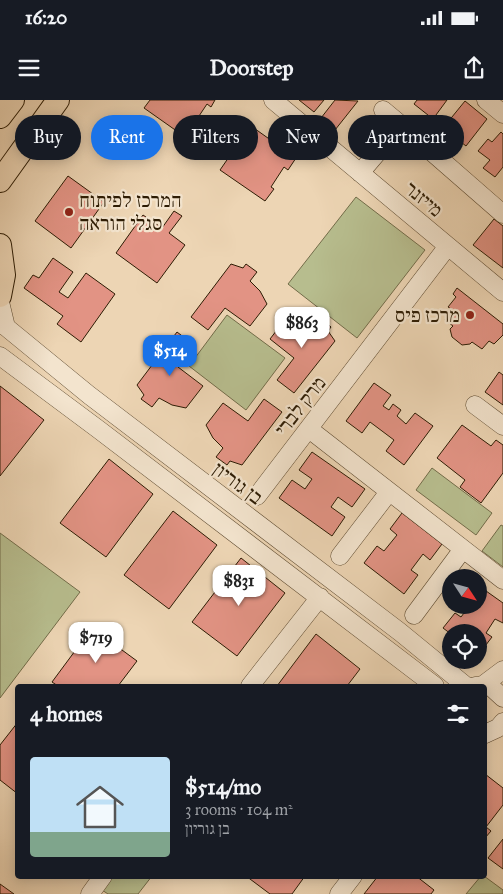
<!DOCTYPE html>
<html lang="en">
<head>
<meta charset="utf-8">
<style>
	:root { --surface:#171b24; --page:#242831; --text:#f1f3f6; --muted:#9ea1a6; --accent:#1a73e8 }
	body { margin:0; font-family:"IM FELL Great Primer","Frank Ruhl Libre",serif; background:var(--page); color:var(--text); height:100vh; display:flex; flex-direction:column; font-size:19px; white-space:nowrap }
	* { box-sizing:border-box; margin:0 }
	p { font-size:16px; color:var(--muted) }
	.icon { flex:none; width:28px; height:28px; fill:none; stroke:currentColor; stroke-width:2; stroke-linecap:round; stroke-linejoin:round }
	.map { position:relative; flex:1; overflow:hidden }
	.drawer { position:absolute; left:15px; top:584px; width:472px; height:195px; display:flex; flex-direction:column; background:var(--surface); border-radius:5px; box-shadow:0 2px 12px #0003 }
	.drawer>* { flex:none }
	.banner { position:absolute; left:15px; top:15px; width:474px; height:45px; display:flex; gap:10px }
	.needle { width:32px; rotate:126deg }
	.controls { position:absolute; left:442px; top:469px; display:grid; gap:10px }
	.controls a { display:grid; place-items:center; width:45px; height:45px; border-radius:50%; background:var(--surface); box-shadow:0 2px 12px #0003; font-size:25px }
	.price { position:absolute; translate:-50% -42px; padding:0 11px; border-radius:10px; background:#fff; color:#222; font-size:16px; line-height:32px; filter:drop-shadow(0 1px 2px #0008) }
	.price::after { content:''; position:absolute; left:50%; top:30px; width:15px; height:11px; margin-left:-8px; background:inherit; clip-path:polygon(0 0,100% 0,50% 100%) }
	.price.on { background:var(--accent); color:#fff }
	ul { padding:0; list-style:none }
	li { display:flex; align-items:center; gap:15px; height:125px; padding:0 15px }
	li span { display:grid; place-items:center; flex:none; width:140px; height:100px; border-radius:5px; color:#555 }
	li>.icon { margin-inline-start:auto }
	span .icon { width:60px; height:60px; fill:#fffc; stroke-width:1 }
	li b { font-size:21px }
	h2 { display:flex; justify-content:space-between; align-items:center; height:60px; padding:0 15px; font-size:21px }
	.chip { padding:0 18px; border-radius:22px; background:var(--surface); box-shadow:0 2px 12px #0003; font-size:18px; line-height:45px }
	.chip.on { background:var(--accent); color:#fff }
	.status { display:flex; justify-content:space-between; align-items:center; height:35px; padding:0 25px; background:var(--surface); direction:ltr }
	.status svg { height:14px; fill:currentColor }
	header { display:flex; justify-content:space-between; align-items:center; height:65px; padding:0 15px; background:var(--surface); font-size:22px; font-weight:700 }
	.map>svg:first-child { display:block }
	.green { fill:#b7bd8e; stroke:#726c49 }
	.building { fill:#e29384; stroke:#2d1c04 }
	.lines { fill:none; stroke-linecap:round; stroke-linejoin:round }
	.minor-casing { stroke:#5d4a30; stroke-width:19 }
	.major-casing { stroke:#2d1c04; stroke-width:24 }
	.minor { stroke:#f3e4ce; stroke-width:18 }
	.major { stroke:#edd5b4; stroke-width:22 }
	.poi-dot { fill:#8f2418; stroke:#f3e4ce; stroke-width:2 }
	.labels { text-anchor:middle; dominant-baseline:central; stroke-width:4.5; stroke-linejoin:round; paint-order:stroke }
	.street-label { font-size:20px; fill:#2d1c04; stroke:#f3e4ce }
	.poi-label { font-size:20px; fill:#2d1c04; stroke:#f3e4ce; text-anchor:start }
</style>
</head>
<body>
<div class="status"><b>16:20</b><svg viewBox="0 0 49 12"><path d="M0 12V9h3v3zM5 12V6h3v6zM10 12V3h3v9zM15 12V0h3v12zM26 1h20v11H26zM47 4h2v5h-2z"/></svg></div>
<header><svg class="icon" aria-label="menu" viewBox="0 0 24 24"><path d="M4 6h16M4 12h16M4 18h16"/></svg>Doorstep<svg class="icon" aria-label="share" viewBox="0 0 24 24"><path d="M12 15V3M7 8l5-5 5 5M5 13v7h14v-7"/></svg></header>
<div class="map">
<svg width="503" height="794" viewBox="0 0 503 794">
	<rect width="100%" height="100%" fill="#edd5b4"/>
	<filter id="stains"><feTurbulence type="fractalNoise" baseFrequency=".004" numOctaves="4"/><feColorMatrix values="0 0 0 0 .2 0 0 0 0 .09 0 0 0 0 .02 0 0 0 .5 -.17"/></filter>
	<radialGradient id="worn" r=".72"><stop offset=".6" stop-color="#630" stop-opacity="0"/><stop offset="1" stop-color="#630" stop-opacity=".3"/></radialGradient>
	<path class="green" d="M356 97 425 150 357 238 288 184Z
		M227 215 285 258 246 310 189 266Z
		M432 368 492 413 476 435 416 390Z
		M501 425 503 426V467L482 451Z
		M0 433 80 492 0 598Z
		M113 776H152L138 794H108L102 790Z
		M481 776H484L503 790V794H466Z"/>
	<path class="building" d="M150 0H215L211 7 207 4 193 25 196 27 188 39 144 8Z
		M299 0H324L314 12Z
		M335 0 358 1 335 30 321 18Z
		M417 0H447L433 19 414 4Z
		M465 1 487 19 466 46 443 28Z
		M251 26 296 58 288 70 284 67 271 87 274 89 265 101 220 70 229 57 232 59 246 40 243 38Z
		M501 32 503 34V67L495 77 483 68 490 60 478 51 488 39 492 42Z
		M68 76 104 102 71 148 35 121Z
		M174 111 182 116 169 133 185 145 157 183 116 153 143 115 162 128Z
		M494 119 503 126V168L473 145Z
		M53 158 73 172 59 192 68 198 86 173 115 194 81 242 57 224 63 216 24 188 33 175 39 178Z
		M231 164 243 168 246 164 257 172 250 181 260 191 267 204 250 226 225 208 208 230 191 217Z
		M457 188 503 224V235L494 244 489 241 482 249 472 242 470 244 462 245 452 237 450 229 453 226 445 220 453 210 448 207 456 197 453 194Z
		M287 217 301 220 314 227 321 218 331 227 328 231 335 241 294 293 277 280 294 258 270 239Z
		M177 232 194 245 178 267 203 286 186 308 172 305 159 298 152 307 141 299 144 295 137 285Z
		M499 272 503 275V305L485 292Z
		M374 283 391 295 383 306 389 310 393 304 401 310 397 316 406 324 415 313 433 326 404 365 386 351 394 340 370 322 362 333 346 321Z
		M0 286 44 320 0 376Z
		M264 299 282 312 242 365 230 361 227 365 216 357 223 348 213 338 206 325 223 303 248 321Z
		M462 325 491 346 496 340 503 345V373L481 403 460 387 465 380 437 358Z
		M312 352 365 389 352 407 338 397 331 407 345 417 332 436 279 398 292 380 305 389 312 379 299 370Z
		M109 359 153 394 106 457 60 423Z
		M173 411 217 445 169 509 124 475Z
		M402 413 442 444 430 460 423 454 411 470 418 475 404 494 364 463 377 446 384 451 397 435 390 429Z
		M241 458 285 493 237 556 192 522Z
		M479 486 503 503V523L495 519 486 533 492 537 479 554V532L451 534 443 528 455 513 461 517 470 505H479Z
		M92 528 137 561 118 586H58L52 582Z
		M316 534 360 569 347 586H277Z
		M18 622V694L0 680V645Z
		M485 674 503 688V705L486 727 491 731 485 738Z
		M503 739V769L488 758Z
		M246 776H305L292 794H270Z
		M378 776H416L434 790 431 794H364Z
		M0 784 14 794H0Z"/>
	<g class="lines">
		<g class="minor-casing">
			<path id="minor" d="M273 0 503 192
				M486 0 503 14
				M383 10 401 25
				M360 73 401 25 503 114
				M0 202 6 227 89 295 400 532 466 586
				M0 256 98 329 435 586
				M475 305 503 326
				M309 329 503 480
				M257 396 448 146
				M340 456 389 392
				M414 515 463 449
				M483 585 503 570
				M250 586 320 497
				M475 586H490L503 598
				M485 634 498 628 503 622
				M90 794 103 776
				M339 794 353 776"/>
		</g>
		<g class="major-casing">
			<path id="major" d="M0 17 13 0
				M0 81 58 0
				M0 145 4 175 0 196"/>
		</g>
		<use href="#minor" class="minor"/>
		<use href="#major" class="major"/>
	</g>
	<g class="poi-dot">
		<circle cx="69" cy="112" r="5"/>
		<circle cx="470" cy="215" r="5"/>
	</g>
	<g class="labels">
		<g class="street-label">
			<text transform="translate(424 99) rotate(40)">מייזנר</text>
			<text transform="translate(300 306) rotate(-52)">מרק לברי</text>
			<text transform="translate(238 383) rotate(37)">בן גוריון</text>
		</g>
		<g class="poi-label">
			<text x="79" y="100">המרכז לפיתוח<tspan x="79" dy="23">סגלי הוראה</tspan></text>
			<text x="460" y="215" text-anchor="end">מרכז פיס</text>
		</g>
	</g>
	<rect width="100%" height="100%" filter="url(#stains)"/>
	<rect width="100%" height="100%" fill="url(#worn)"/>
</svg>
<div class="controls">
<a><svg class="needle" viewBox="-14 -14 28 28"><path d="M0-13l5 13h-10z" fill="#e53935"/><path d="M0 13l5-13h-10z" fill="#9ea1a6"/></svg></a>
<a><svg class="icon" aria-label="locate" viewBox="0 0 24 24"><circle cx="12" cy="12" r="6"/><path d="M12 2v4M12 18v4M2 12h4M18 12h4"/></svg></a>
</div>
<b class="price" style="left:302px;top:249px">$863</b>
<b class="price on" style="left:170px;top:277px">$514</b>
<b class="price" style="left:239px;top:507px">$831</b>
<b class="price" style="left:96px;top:564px">$719</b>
<div class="banner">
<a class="chip">Buy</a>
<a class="chip on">Rent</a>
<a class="chip">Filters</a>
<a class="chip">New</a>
<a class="chip">Apartment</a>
</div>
<section class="drawer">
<h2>4 homes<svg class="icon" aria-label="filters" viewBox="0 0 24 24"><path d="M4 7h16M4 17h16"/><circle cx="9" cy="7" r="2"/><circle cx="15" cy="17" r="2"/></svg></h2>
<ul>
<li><span style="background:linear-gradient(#bfe0f5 75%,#7fa58c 0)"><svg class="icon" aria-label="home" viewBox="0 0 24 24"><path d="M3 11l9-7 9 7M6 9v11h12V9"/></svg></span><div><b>$514/mo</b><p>3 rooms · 104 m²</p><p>בן גוריון</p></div></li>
</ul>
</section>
</div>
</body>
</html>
